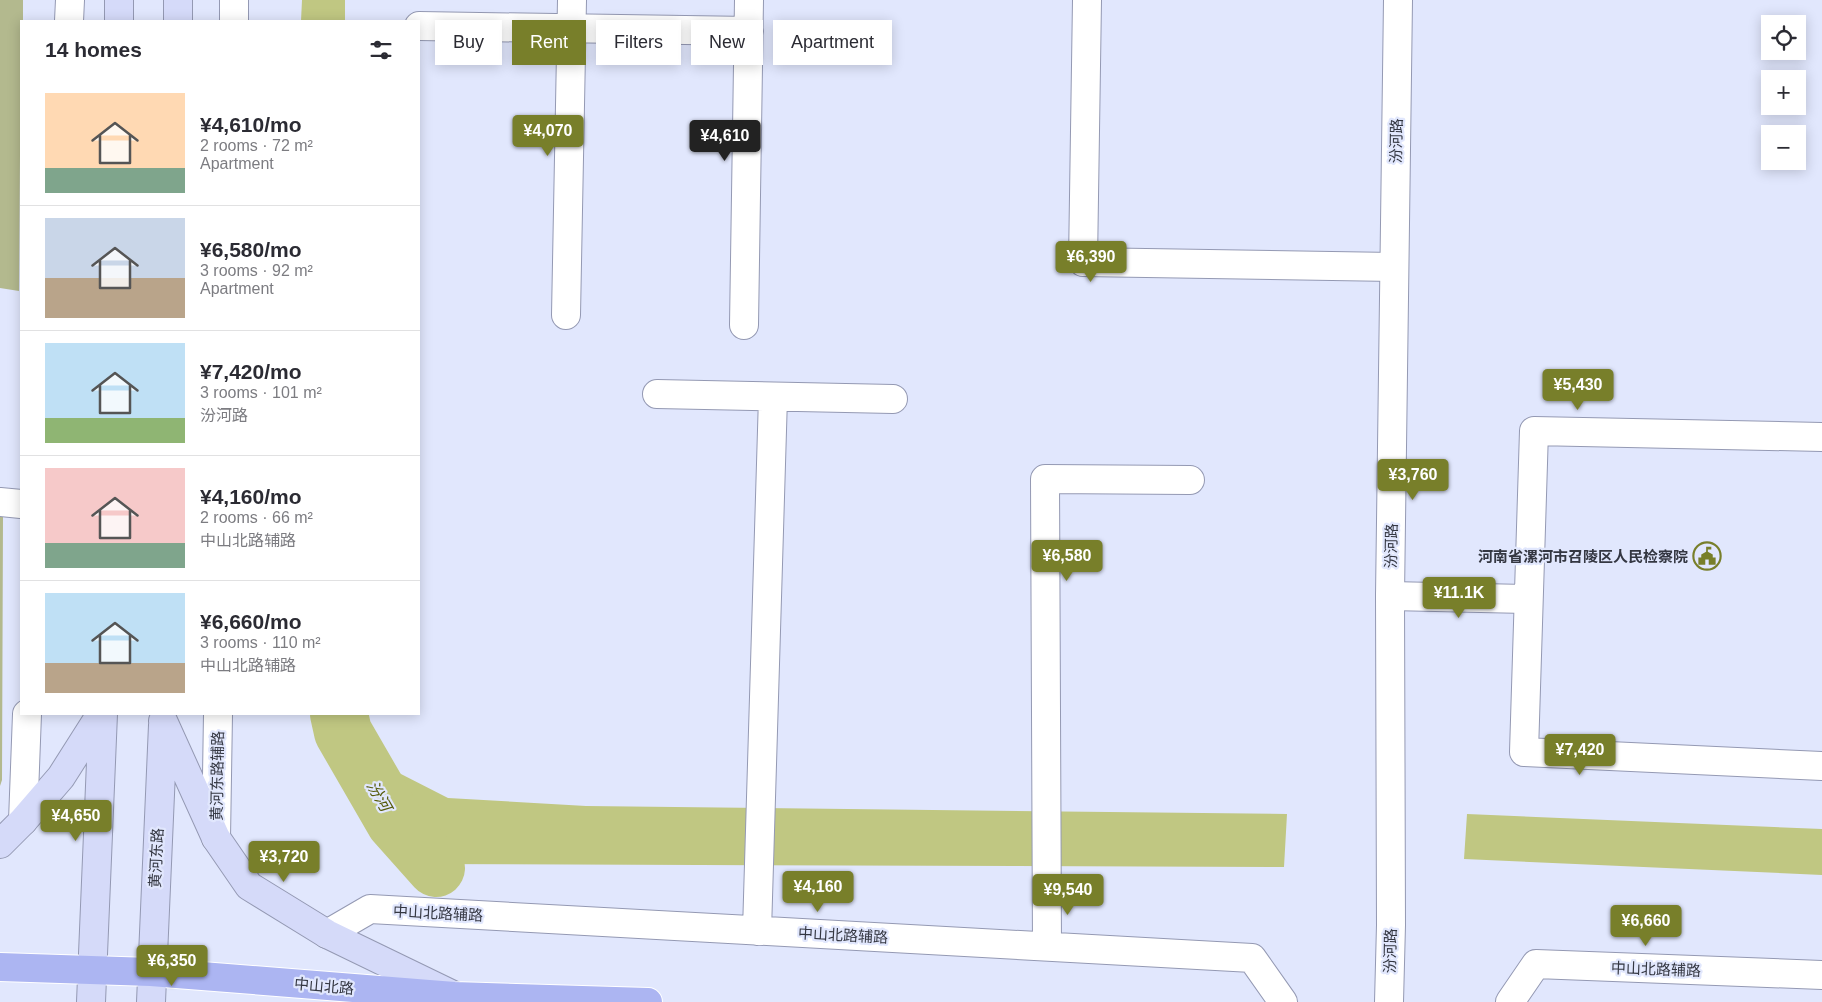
<!DOCTYPE html>
<html lang="en">
<head>
<meta charset="utf-8">
<style>
	:root { --surface:#fff; --page:#f2f2f3; --text:#2b2b33; --muted:#7c7c81; --line:#e1e1e2; --accent:#787f2a }
	body { margin:0; font-family:Arial,"Noto Sans SC",sans-serif; background:var(--page); color:var(--text); height:100vh; display:flex; flex-direction:column; font-size:19px; white-space:nowrap }
	* { box-sizing:border-box; margin:0 }
	p { font-size:16px; color:var(--muted) }
	.icon { flex:none; width:28px; height:28px; fill:none; stroke:currentColor; stroke-width:2; stroke-linecap:round; stroke-linejoin:round }
	.map { position:relative; flex:1; overflow:hidden }
	.sheet { position:absolute; left:20px; top:20px; width:400px; height:695px; display:flex; flex-direction:column; background:var(--surface); border-radius:0px; box-shadow:0 2px 12px #0003 }
	.sheet>* { flex:none }
	.top-card { position:absolute; left:435px; top:20px; width:475px; height:45px; display:flex; gap:10px }
	.buttons { position:absolute; left:1761px; top:15px; display:grid; gap:10px }
	.buttons a { display:grid; place-items:center; width:45px; height:45px; border-radius:0px; background:var(--surface); box-shadow:0 2px 12px #0003; font-size:25px }
	.price { position:absolute; translate:-50% -42px; padding:0 11px; border-radius:5px; background:var(--accent); color:#fff; font-size:16px; line-height:32px; filter:drop-shadow(0 1px 2px #0008) }
	.price::after { content:''; position:absolute; left:50%; top:30px; width:15px; height:11px; margin-left:-8px; background:inherit; clip-path:polygon(0 0,100% 0,50% 100%) }
	.price.active { background:#222; color:#fff }
	ul { padding:0; list-style:none }
	li { display:flex; align-items:center; gap:15px; height:125px; padding:0 25px }
	li+li { border-top:1px solid var(--line) }
	li span { display:grid; place-items:center; flex:none; width:140px; height:100px; border-radius:0px; color:#555 }
	li>.icon { margin-inline-start:auto }
	span .icon { width:60px; height:60px; fill:#fffc; stroke-width:1 }
	li b { font-size:21px }
	h2 { display:flex; justify-content:space-between; align-items:center; height:60px; padding:0 25px; font-size:21px }
	.pill { padding:0 18px; border-radius:0px; background:var(--surface); box-shadow:0 2px 12px #0003; font-size:18px; line-height:45px }
	.pill.active { background:var(--accent); color:#fff }
	.map>svg:first-child { display:block }
	.green { fill:#b3b98e }
	.water { fill:#c0c782 }
	.lines { fill:none; stroke-linecap:round; stroke-linejoin:round }
	.river { stroke:#c0c782; stroke-width:58 }
	.minor-casing { stroke:#9499b3; stroke-width:30 }
	.tertiary-casing { stroke:#9499b3; stroke-width:30 }
	.secondary-casing { stroke:#9499b3; stroke-width:30 }
	.primary-casing { stroke:#fff; stroke-width:30 }
	.minor { stroke:#fff; stroke-width:28 }
	.tertiary { stroke:#fff; stroke-width:28 }
	.secondary { stroke:#d5daf9; stroke-width:28 }
	.primary { stroke:#acb5f2; stroke-width:28 }
	.labels { text-anchor:middle; dominant-baseline:central; stroke-width:4.5; stroke-linejoin:round; paint-order:stroke }
	.street-label { font-size:15px; fill:#343742; stroke:#e1e7fd }
	.poi-label { font-size:15px; font-weight:bold; fill:#343742; stroke:#e1e7fd; text-anchor:end }
	.water-label { font-size:16px; font-style:italic; fill:#575c0b; stroke:#e1e7fd }
</style>
</head>
<body>
<div class="map">
<svg width="1822" height="1002" viewBox="0 0 1822 1002">
	<rect width="100%" height="100%" fill="#e1e7fd"/>
	<path class="green" d="M0 0H23V21H21L19 291 0 288Z
		M0 516 3 517 2 780 0 786Z"/>
	<path class="water" d="M302 0H345V21H301Z
		M316 714H362L363 721 399 773 448 798 586 806 1287 814 1284 867 414 864 371 828 330 749Z
		M1467 814 1822 829V875L1464 859Z"/>
	<g class="lines">
		<path class="river" d="M339 714 343 732 395 822 436 868"/>
		<g class="minor-casing">
			<path id="minor" d="M1087 0 1083 262 1394 267
				M69 21 70 0
				M234 21V0
				M419 26 749 31
				M566 315 572 0
				M744 325 749 0
				M657 394 893 399
				M1822 437 1534 431 1524 752 1822 766
				M0 502 21 504
				M1390 596 1528 599
				M23 821 27 714
				M216 838 218 714
				M757 931 773 397
				M327 934 370 909 1252 958 1283 1002
				M1047 946 1045 479 1190 480
				M1510 1002 1536 964 1822 975"/>
		</g>
		<g class="tertiary-casing">
			<path id="tertiary" d="M1389 1002 1391 925 1390 596 1398 0"/>
		</g>
		<g class="secondary-casing">
			<path id="secondary" d="M119 21V0
				M178 21V0
				M163 721 216 838 249 886 327 934 453 995
				M0 844 23 821 61 777 101 714
				M91 1002 103 714
				M151 1002 163 725"/>
		</g>
		<g class="primary-casing">
			<path id="primary" d="M0 967 151 972 454 996 648 1002"/>
		</g>
		<use href="#minor" class="minor"/>
		<use href="#tertiary" class="tertiary"/>
		<use href="#secondary" class="secondary"/>
		<use href="#primary" class="primary"/>
	</g>
	<defs>
		<g id="civic-ring" transform="scale(1.4375)"><circle r="9.5" fill="#e1e7fd" stroke="#787f2a" stroke-width="1.5"/><path d="M-.6-6.5H3V-4.5H.6V-3L4-1V1h2V6H-6V1h2V-1L-.6-3ZM-1.2 2.5V6h2.4V2.5Z" fill="#787f2a"/></g>
	</defs>
	<g fill-rule="evenodd">
		<use href="#civic-ring" x="1707" y="556"/>
	</g>
	<g class="labels">
		<g class="street-label">
			<text transform="translate(1396 141) rotate(-89)">汾河路</text>
			<text transform="translate(1391 546) rotate(-89)">汾河路</text>
			<text transform="translate(217 776) rotate(-89)">黄河东路辅路</text>
			<text transform="translate(156 858) rotate(-87)">黄河东路</text>
			<text transform="translate(438 913) rotate(3)">中山北路辅路</text>
			<text transform="translate(843 935) rotate(3)">中山北路辅路</text>
			<text transform="translate(1390 951) rotate(-89)">汾河路</text>
			<text transform="translate(1656 969) rotate(2)">中山北路辅路</text>
			<text transform="translate(324 986) rotate(5)">中山北路</text>
		</g>
		<g class="poi-label">
			<text x="1688" y="556">河南省漯河市召陵区人民检察院</text>
		</g>
		<g class="water-label">
			<text transform="translate(379 796) rotate(60)">汾河</text>
		</g>
	</g>
</svg>
<div class="buttons">
<a><svg class="icon" aria-label="locate" viewBox="0 0 24 24"><circle cx="12" cy="12" r="6"/><path d="M12 2v4M12 18v4M2 12h4M18 12h4"/></svg></a>
<a>+</a>
<a>−</a>
</div>
<b class="price" style="left:548px;top:157px">¥4,070</b>
<b class="price active" style="left:725px;top:162px">¥4,610</b>
<b class="price" style="left:1091px;top:283px">¥6,390</b>
<b class="price" style="left:1578px;top:411px">¥5,430</b>
<b class="price" style="left:1413px;top:501px">¥3,760</b>
<b class="price" style="left:1067px;top:582px">¥6,580</b>
<b class="price" style="left:1459px;top:619px">¥11.1K</b>
<b class="price" style="left:1580px;top:776px">¥7,420</b>
<b class="price" style="left:76px;top:842px">¥4,650</b>
<b class="price" style="left:284px;top:883px">¥3,720</b>
<b class="price" style="left:818px;top:913px">¥4,160</b>
<b class="price" style="left:1068px;top:916px">¥9,540</b>
<b class="price" style="left:1646px;top:947px">¥6,660</b>
<b class="price" style="left:172px;top:987px">¥6,350</b>
<div class="top-card">
<a class="pill">Buy</a>
<a class="pill active">Rent</a>
<a class="pill">Filters</a>
<a class="pill">New</a>
<a class="pill">Apartment</a>
</div>
<section class="sheet">
<h2>14 homes<svg class="icon" aria-label="filters" viewBox="0 0 24 24"><path d="M4 7h16M4 17h16"/><circle cx="9" cy="7" r="2"/><circle cx="15" cy="17" r="2"/></svg></h2>
<ul>
<li><span style="background:linear-gradient(#ffd9b3 75%,#7fa58c 0)"><svg class="icon" aria-label="home" viewBox="0 0 24 24"><path d="M3 11l9-7 9 7M6 9v11h12V9"/></svg></span><div><b>¥4,610/mo</b><p>2 rooms · 72 m²</p><p>Apartment</p></div></li>
<li><span style="background:linear-gradient(#c9d6e8 60%,#b9a48a 0)"><svg class="icon" aria-label="home" viewBox="0 0 24 24"><path d="M3 11l9-7 9 7M6 9v11h12V9"/></svg></span><div><b>¥6,580/mo</b><p>3 rooms · 92 m²</p><p>Apartment</p></div></li>
<li><span style="background:linear-gradient(#bfe0f5 75%,#8fb573 0)"><svg class="icon" aria-label="home" viewBox="0 0 24 24"><path d="M3 11l9-7 9 7M6 9v11h12V9"/></svg></span><div><b>¥7,420/mo</b><p>3 rooms · 101 m²</p><p>汾河路</p></div></li>
<li><span style="background:linear-gradient(#f6c9c9 75%,#7fa58c 0)"><svg class="icon" aria-label="home" viewBox="0 0 24 24"><path d="M3 11l9-7 9 7M6 9v11h12V9"/></svg></span><div><b>¥4,160/mo</b><p>2 rooms · 66 m²</p><p>中山北路辅路</p></div></li>
<li><span style="background:linear-gradient(#bfe0f5 70%,#b9a48a 0)"><svg class="icon" aria-label="home" viewBox="0 0 24 24"><path d="M3 11l9-7 9 7M6 9v11h12V9"/></svg></span><div><b>¥6,660/mo</b><p>3 rooms · 110 m²</p><p>中山北路辅路</p></div></li>
</ul>
</section>
</div>
</body>
</html>
